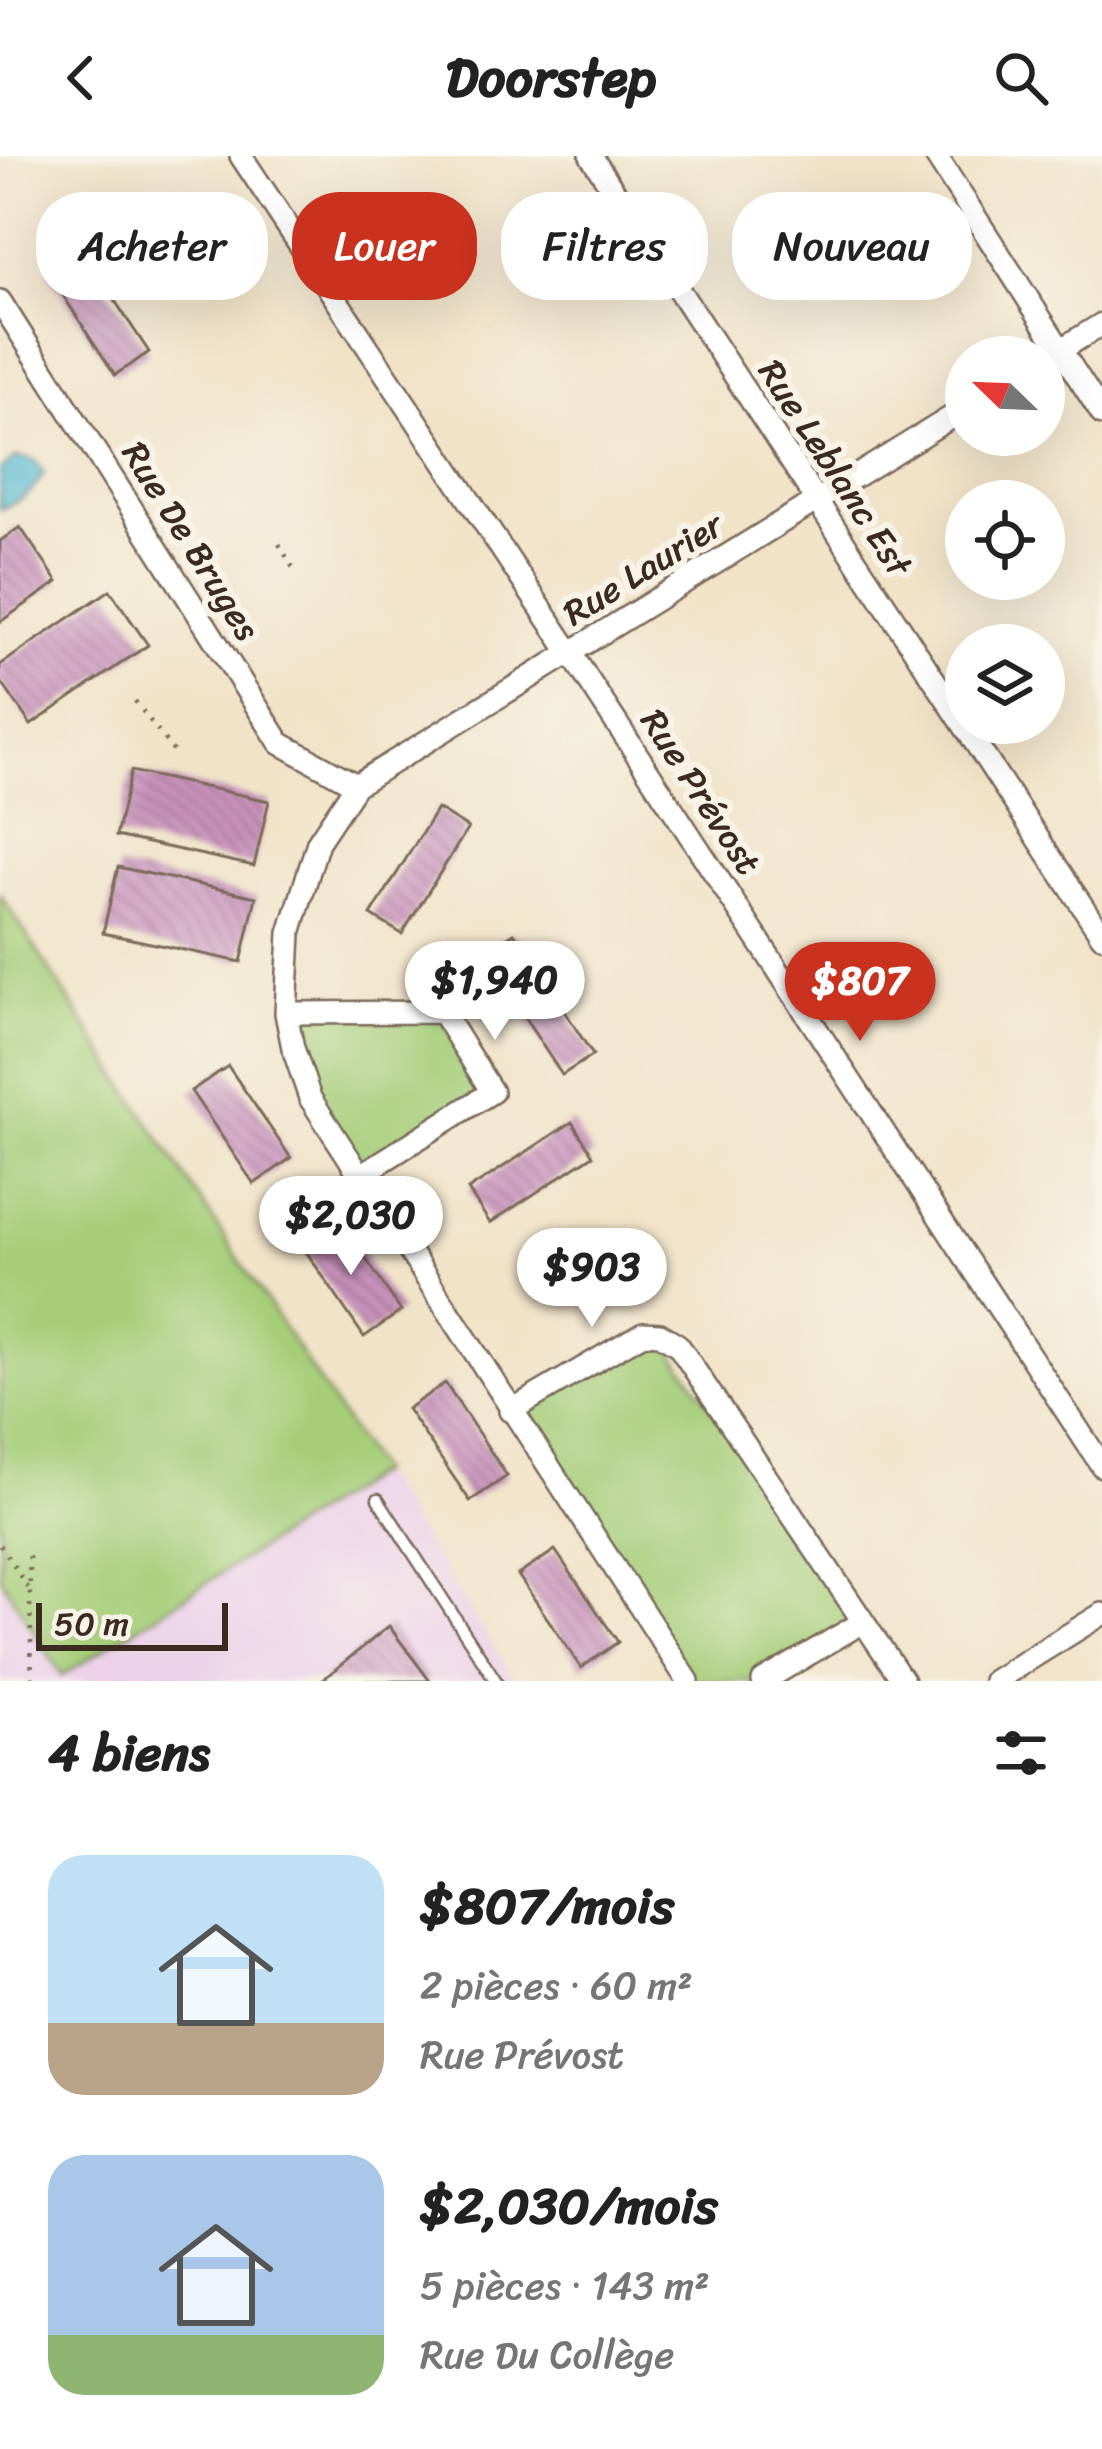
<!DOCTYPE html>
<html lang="fr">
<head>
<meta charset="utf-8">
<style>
	:root { --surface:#fff; --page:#f2f2f2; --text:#222; --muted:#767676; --accent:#c8321e }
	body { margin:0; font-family:Sriracha,sans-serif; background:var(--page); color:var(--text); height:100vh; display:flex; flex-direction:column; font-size:45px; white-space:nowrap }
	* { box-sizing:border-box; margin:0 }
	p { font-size:39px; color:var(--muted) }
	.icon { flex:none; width:66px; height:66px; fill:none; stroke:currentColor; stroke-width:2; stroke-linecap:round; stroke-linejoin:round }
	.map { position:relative; height:1525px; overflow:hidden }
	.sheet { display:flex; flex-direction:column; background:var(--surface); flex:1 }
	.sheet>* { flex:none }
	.top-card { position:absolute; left:36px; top:36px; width:1032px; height:108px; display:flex; gap:24px }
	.needle { width:78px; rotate:293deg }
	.fabs { position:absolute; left:945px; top:180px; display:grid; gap:24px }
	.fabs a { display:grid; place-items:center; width:120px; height:120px; border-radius:50%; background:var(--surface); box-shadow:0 12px 48px #0002; font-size:60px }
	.scale { position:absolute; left:36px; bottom:30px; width:192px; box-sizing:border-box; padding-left:12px; border:6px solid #3b2a1e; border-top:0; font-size:33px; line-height:42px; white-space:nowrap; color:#3b2a1e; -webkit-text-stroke:9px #f7f3e8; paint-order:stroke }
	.price { position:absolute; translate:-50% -102px; padding:0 27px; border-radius:42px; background:#fff; color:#222; font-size:39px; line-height:78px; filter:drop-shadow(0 3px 6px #0008) }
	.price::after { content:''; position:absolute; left:50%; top:72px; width:36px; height:27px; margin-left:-18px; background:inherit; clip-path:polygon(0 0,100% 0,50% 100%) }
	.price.on { background:var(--accent); color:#fff }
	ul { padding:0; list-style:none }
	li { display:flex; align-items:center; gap:36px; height:300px; padding:0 48px }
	li span { display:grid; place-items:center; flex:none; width:336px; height:240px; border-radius:36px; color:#555 }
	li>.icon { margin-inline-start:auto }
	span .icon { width:144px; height:144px; fill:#fffc; stroke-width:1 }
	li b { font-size:51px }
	h2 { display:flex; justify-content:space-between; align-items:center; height:144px; padding:0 48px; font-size:51px }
	.pill { padding:0 42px; border-radius:48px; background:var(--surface); box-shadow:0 12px 48px #0002; font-size:42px; line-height:108px }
	.pill.on { background:var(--accent); color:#fff }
	header { display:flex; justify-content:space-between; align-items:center; height:156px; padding:0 48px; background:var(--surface); font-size:54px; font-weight:800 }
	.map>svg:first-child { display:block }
	.built { fill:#ecd1e9 }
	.grass { fill:#a6ce79; stroke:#707c4c; stroke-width:3 }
	.water { fill:#52b8d0; stroke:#467177; stroke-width:3 }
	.building { fill:url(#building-back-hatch) }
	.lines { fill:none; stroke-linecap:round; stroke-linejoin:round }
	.service-casing { stroke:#7b6b5a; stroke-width:15 }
	.minor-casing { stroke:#7b6b5a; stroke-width:26 }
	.path { stroke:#7b6b5a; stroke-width:4.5; stroke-dasharray:3 9; stroke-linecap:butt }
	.service { stroke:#fff; stroke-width:10 }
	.minor { stroke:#fff; stroke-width:21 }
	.labels { text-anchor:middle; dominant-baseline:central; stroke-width:12; stroke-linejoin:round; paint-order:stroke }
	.street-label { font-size:36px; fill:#3b2a1e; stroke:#f7f3e8 }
</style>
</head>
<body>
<header><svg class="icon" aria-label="back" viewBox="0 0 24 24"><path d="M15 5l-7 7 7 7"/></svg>Doorstep<svg class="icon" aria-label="search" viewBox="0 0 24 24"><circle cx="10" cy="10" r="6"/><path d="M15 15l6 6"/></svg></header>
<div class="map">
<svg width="1102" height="1525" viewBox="0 0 1102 1525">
	<defs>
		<pattern id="building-back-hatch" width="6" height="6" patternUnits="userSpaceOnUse" patternTransform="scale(3)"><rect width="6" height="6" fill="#c791bc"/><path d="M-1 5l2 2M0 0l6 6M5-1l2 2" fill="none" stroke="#a37798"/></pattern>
	</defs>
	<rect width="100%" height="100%" fill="#f7f3e8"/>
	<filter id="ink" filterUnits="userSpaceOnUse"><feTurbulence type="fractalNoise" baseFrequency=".00833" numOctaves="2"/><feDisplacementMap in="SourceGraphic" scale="24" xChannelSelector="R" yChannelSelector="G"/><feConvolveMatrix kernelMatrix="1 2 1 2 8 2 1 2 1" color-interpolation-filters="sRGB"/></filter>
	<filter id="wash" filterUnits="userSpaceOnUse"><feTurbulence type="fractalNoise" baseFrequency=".004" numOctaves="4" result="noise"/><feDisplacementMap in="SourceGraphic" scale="48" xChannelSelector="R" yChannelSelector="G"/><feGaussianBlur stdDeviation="2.7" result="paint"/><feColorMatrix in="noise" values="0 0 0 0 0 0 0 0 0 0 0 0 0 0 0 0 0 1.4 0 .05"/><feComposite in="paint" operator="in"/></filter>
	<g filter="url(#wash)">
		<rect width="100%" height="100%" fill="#f1e3c8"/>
		<path class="built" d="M0 738 378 1316 516 1525H0Z"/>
		<path class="grass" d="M0 738 378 1316 62 1520 0 1421Z
			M442 856 492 936 361 1019 310 942 286 857Z
			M660 1178 863 1466 763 1525H688L510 1255Z"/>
		<path class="water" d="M17 301 34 304 44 317C33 337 22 345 0 353V313Z"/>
		<g id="blocks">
			<path class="building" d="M80 92 149 196 115 219 47 115Z
				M20 371 58 426 0 466V385Z
				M110 434 148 489 31 569 0 524V509Z
				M131 615 269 645 254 710 116 680Z
				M437 653 468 672 402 778 371 759Z
				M118 711 256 741 241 806 103 777Z
				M514 777 593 899 562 919 482 797Z
				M228 910 291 1002 254 1028 191 935Z
				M572 966 593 999 490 1067 468 1034Z
				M339 1063 401 1155 364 1181 301 1088Z
				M445 1227 507 1320 470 1345 407 1253Z
				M555 1394 618 1486 581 1512 518 1419Z
				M389 1470 430 1525H321L373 1483Z"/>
		</g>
	</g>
	<g filter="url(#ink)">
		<use href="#blocks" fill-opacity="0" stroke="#7b6b5a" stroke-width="3"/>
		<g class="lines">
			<g class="service-casing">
				<path id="service" d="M378 1343 496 1525"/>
			</g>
			<g class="minor-casing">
				<path id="minor" d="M241 0 570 496 1102 1310
					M591 0 1102 780
					M936 0 1102 258
					M0 145 280 587 356 629
					M1044 204 1102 168
					M286 857 442 856 492 936 361 1019
					M510 1255 643 1177 660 1178 678 1189 903 1525
					M688 1525 310 942 293 892 286 857 290 777 318 686 356 629 966 252
					M763 1525 863 1466
					M994 1525 1102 1458"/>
			</g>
			<path class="path" d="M279 388 296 417
				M135 545 177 600
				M0 1389 30 1435
				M29 1400 32 1525"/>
			<use href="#service" class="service"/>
			<use href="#minor" class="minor"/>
		</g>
	</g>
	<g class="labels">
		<g class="street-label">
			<text transform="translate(835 312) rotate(57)">Rue Leblanc Est</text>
			<text transform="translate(191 385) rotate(58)">Rue De Bruges</text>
			<text transform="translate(643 413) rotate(-32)">Rue Laurier</text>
			<text transform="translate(701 636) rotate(57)">Rue Prévost</text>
		</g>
	</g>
</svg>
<div class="fabs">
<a><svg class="needle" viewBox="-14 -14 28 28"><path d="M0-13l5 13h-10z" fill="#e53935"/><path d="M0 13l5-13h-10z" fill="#767676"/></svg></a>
<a><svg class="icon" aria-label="locate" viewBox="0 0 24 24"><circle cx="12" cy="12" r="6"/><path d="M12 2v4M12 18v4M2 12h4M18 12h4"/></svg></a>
<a><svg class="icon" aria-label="layers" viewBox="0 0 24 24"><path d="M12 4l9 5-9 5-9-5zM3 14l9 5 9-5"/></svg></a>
</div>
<div class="scale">50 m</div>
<b class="price" style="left:495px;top:887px">$1,940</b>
<b class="price on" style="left:860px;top:888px">$807</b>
<b class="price" style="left:351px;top:1122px">$2,030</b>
<b class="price" style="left:592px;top:1174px">$903</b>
<div class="top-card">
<a class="pill">Acheter</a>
<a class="pill on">Louer</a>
<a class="pill">Filtres</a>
<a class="pill">Nouveau</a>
</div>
</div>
<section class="sheet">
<h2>4 biens<svg class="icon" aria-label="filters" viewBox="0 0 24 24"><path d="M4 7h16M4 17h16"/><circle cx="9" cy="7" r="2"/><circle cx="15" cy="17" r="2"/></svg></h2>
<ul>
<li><span style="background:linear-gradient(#bfe0f5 70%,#b9a48a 0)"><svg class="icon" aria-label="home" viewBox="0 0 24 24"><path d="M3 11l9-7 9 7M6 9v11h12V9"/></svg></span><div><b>$807/mois</b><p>2 pièces · 60 m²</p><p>Rue Prévost</p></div></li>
<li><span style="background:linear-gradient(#a9c7e8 75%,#8fb573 0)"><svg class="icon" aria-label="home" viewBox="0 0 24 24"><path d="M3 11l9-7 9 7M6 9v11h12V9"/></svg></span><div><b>$2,030/mois</b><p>5 pièces · 143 m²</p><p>Rue Du Collège</p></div></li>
</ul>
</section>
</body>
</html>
